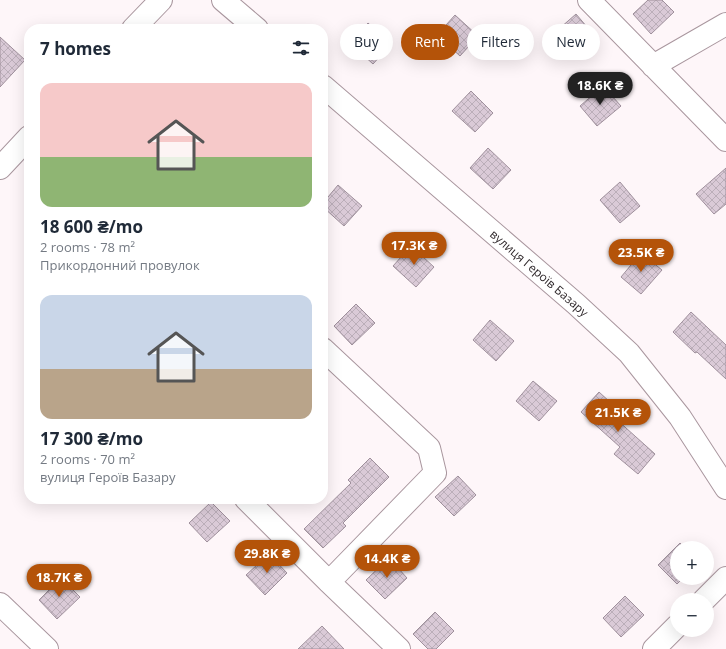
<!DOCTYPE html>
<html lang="en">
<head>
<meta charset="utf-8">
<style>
	:root { --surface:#fff; --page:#f6f6f7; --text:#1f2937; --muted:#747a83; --accent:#b45309 }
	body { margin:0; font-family:"Open Sans",sans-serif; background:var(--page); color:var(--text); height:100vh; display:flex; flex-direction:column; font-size:15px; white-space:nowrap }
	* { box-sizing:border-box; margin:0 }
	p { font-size:13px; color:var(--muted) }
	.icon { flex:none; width:22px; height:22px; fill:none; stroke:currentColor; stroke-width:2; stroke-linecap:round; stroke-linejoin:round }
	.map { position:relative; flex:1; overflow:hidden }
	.panel { position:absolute; left:24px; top:24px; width:304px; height:480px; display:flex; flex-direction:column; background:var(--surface); border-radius:16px; box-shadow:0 4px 16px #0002 }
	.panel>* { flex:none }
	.guide { position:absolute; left:340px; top:24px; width:326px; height:36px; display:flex; gap:8px }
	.fabs { position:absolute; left:670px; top:541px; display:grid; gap:8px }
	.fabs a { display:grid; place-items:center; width:44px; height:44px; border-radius:50%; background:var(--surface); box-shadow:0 4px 16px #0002; font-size:20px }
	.price { position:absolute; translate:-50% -34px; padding:0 9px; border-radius:14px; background:var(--accent); color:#fff; font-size:13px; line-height:26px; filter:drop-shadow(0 1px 2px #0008) }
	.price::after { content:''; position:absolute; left:50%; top:24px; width:12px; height:9px; margin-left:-6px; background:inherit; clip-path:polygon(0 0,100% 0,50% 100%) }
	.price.on { background:#222; color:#fff }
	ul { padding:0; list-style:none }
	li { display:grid; align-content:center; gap:8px; height:212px; padding:0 16px }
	li span { display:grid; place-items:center; height:124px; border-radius:12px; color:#555 }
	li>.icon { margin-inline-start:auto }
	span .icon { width:72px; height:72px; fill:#fffc; stroke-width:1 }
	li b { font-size:17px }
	h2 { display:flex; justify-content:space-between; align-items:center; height:48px; padding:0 16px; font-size:17px }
	.pill { padding:0 14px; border-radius:18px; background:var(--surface); box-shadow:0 4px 16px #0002; font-size:14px; line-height:36px }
	.pill.on { background:var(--accent); color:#fff }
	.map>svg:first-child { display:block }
	.building { fill:url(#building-cross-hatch); stroke:#9f909c }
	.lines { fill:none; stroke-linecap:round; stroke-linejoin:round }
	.minor-casing { stroke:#a9969e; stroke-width:24 }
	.major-casing { stroke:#a9969e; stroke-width:24 }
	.minor { stroke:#fff; stroke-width:22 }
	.major { stroke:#fff; stroke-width:22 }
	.labels { text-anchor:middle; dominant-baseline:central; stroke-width:4; stroke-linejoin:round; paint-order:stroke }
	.street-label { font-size:12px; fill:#2f282b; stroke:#fef6f9 }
</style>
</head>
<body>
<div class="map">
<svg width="726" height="649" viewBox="0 0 726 649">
	<defs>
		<pattern id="building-cross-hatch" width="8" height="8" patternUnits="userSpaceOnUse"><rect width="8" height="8" fill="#dacad7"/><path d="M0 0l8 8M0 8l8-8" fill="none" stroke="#bbaeb9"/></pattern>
	</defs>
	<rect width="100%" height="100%" fill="#fef6f9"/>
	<path class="building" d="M648 0H662L674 12 651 34 633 14Z
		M576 14 593 34 570 55 552 35Z
		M455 15 478 36 460 56 437 35Z
		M368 23 391 44 373 64 350 43Z
		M0 37 25 60 0 87Z
		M603 86 621 106 597 126 580 106Z
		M471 91 493 113 475 132 452 111Z
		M488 148 511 170 493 189 470 168Z
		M726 168V204L714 214 696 194Z
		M620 182 640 206 620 223 600 200Z
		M338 185 362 206 344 226 323 207V203Z
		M411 246 434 267 416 287 393 266Z
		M641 253 662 270 641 294 621 277Z
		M356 304 375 323 352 345 334 326Z
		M691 312 726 345V379L697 352 695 353 673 332Z
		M490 320 514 341 496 361 473 340Z
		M533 381 557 401 539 421 516 401Z
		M599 392 622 413 616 419 655 454 638 474 614 454 620 447 581 412Z
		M370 458 389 477 343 523 346 526 323 548 304 529 351 483 348 480Z
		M458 476 476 495 454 516 435 497Z
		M211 502 230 521 207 542 189 523Z
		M680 543 685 548H677V578H683L677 584 658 565Z
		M269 554 287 573 265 595 246 575Z
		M389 558 407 578 385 599 366 580Z
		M61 578 80 597 57 619 39 600Z
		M625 596 644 615 621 637 603 618Z
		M435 612 454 631 436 649H428L413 634Z
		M322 626 344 649H298Z"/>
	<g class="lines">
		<g class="minor-casing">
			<path id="minor" d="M589 0 726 140
				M133 29 161 0
				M653 66 726 24
				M0 168 29 137
				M323 349 429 448 435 473 329 582
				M246 499 329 582 399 649
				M704 600 726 578
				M0 604 47 649
				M654 649 677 626"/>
		</g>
		<g class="major-casing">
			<g id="major">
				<path d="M223 0 257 29"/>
				<path id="s1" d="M323 86 576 304 629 353 680 417 726 488"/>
			</g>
		</g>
		<use href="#minor" class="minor"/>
		<use href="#major" class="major"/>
	</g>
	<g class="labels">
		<g class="street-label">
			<text stroke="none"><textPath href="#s1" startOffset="286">вулиця Героїв Базару</textPath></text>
		</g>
	</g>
</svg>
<div class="fabs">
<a>+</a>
<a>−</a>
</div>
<b class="price on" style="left:600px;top:106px">18.6K ₴</b>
<b class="price" style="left:414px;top:266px">17.3K ₴</b>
<b class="price" style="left:641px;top:273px">23.5K ₴</b>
<b class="price" style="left:618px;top:433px">21.5K ₴</b>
<b class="price" style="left:267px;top:574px">29.8K ₴</b>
<b class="price" style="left:387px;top:579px">14.4K ₴</b>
<b class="price" style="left:59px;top:598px">18.7K ₴</b>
<div class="guide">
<a class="pill">Buy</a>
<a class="pill on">Rent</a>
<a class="pill">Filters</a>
<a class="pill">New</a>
</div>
<section class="panel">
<h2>7 homes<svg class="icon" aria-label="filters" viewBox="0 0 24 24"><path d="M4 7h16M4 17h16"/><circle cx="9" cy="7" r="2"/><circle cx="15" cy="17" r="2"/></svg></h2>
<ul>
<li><span style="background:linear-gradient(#f6c9c9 60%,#8fb573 0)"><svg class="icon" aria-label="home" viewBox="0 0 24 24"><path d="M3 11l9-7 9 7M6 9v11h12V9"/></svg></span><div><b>18 600 ₴/mo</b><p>2 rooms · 78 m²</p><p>Прикордонний провулок</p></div></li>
<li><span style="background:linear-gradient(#c9d6e8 60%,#b9a48a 0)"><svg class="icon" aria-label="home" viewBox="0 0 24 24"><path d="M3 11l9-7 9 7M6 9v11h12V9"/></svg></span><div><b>17 300 ₴/mo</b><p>2 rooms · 70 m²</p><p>вулиця Героїв Базару</p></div></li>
</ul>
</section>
</div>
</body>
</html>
